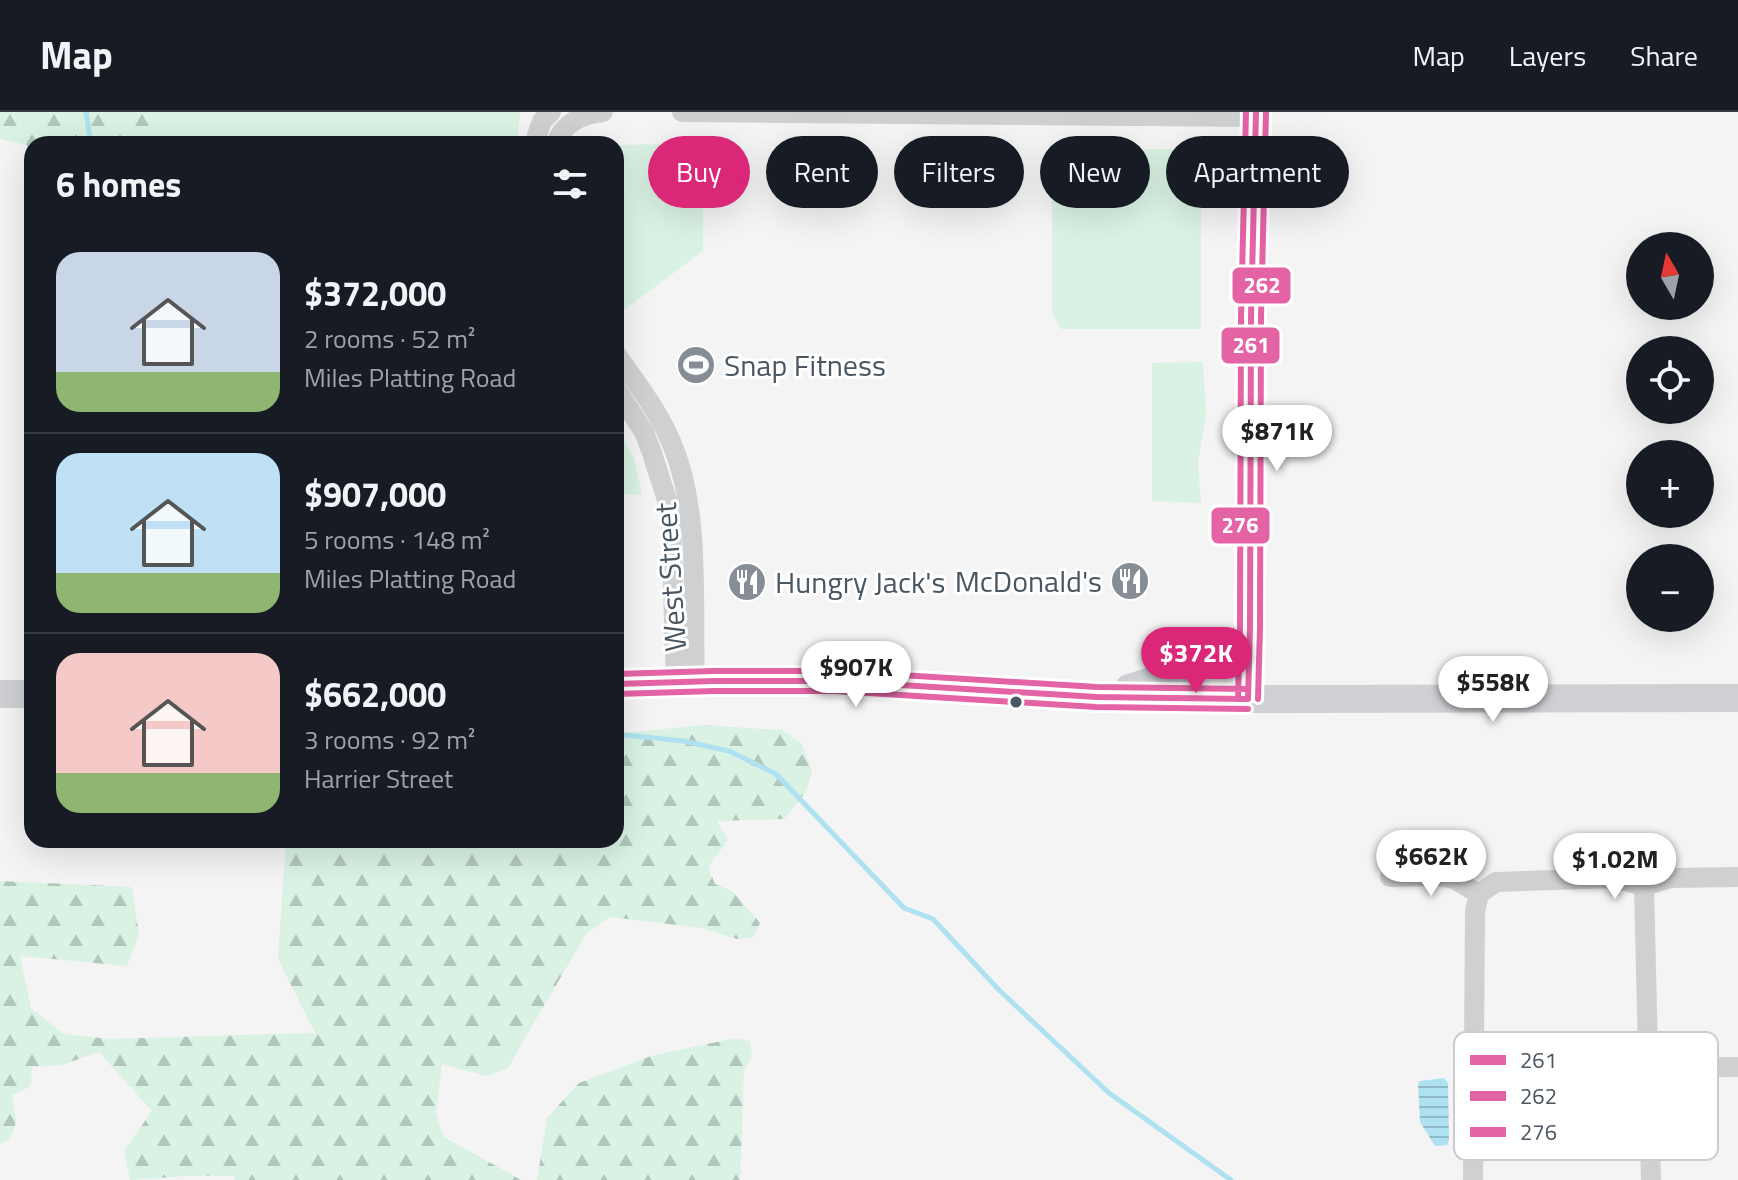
<!DOCTYPE html>
<html lang="en">
<head>
<meta charset="utf-8">
<style>
	:root { --surface:#171b24; --page:#242831; --text:#f1f3f6; --muted:#9ea1a6; --line:#363941; --accent:#db2777 }
	body { margin:0; font-family:"Titillium Web",sans-serif; background:var(--page); color:var(--text); height:100vh; display:flex; flex-direction:column; font-size:30px; white-space:nowrap }
	* { box-sizing:border-box; margin:0 }
	p { font-size:26px; color:var(--muted) }
	.icon { flex:none; width:44px; height:44px; fill:none; stroke:currentColor; stroke-width:2; stroke-linecap:round; stroke-linejoin:round }
	.map { position:relative; flex:1; overflow:hidden }
	.details { position:absolute; left:24px; top:24px; width:600px; height:712px; display:flex; flex-direction:column; background:var(--surface); border-radius:24px; box-shadow:0 8px 32px #0002 }
	.details>* { flex:none }
	.top-card { position:absolute; left:648px; top:24px; width:760px; height:72px; display:flex; gap:16px }
	.needle { width:52px; rotate:351deg }
	.fabs { position:absolute; left:1626px; top:120px; display:grid; gap:16px }
	.fabs a { display:grid; place-items:center; width:88px; height:88px; border-radius:50%; background:var(--surface); box-shadow:0 8px 32px #0002; font-size:40px }
	.price { position:absolute; translate:-50% -68px; padding:0 18px; border-radius:28px; background:#fff; color:#222; font-size:26px; line-height:52px; filter:drop-shadow(0 2px 4px #0008) }
	.price::after { content:''; position:absolute; left:50%; top:48px; width:24px; height:18px; margin-left:-12px; background:inherit; clip-path:polygon(0 0,100% 0,50% 100%) }
	.price.active { background:var(--accent); color:#fff }
	ul { padding:0; list-style:none }
	li { display:flex; align-items:center; gap:24px; height:200px; padding:0 32px }
	li+li { border-top:2px solid var(--line) }
	li span { display:grid; place-items:center; flex:none; width:224px; height:160px; border-radius:24px; color:#555 }
	li>.icon { margin-inline-start:auto }
	span .icon { width:96px; height:96px; fill:#fffc; stroke-width:1 }
	li b { font-size:34px }
	h2 { display:flex; justify-content:space-between; align-items:center; height:96px; padding:0 32px; font-size:34px }
	.tag { padding:0 28px; border-radius:36px; background:var(--surface); box-shadow:0 8px 32px #0002; font-size:28px; line-height:72px }
	.tag.active { background:var(--accent); color:#fff }
	header { display:flex; align-items:center; gap:48px; box-sizing:border-box; height:112px; padding:0 40px; background:var(--surface); border-bottom:2px solid var(--line) }
	header strong { font-size:38px }
	nav { display:flex; gap:44px; margin-inline-start:auto; font-size:28px }
	.map>svg:first-child { display:block }
	.green { fill:#d9f2e3 }
	.forest { fill:url(#forest-firs) }
	.water { fill:url(#water-rules) }
	.lines { fill:none; stroke-linecap:round; stroke-linejoin:round }
	.stream { stroke:#aee2f0; stroke-width:5 }
	.street { stroke:#ced0d2; stroke-width:20 }
	.secondary { stroke:#ced0d4; stroke-width:28 }
	.bus-1-casing { stroke:#fff; stroke-width:12 }
	.bus-2-casing { stroke:#fff; stroke-width:12 }
	.bus-3-casing { stroke:#fff; stroke-width:12 }
	.bus-1 { stroke:#e463a4; stroke-width:6 }
	.bus-2 { stroke:#e463a4; stroke-width:6 }
	.bus-3 { stroke:#e463a4; stroke-width:6 }
	.bus-dot { fill:#4a5661; stroke:#fff; stroke-width:3 }
	.labels { text-anchor:middle; dominant-baseline:central; stroke-width:6; stroke-linejoin:round; paint-order:stroke }
	.poi-label { font-size:30px; fill:#4a5661; stroke:#fff; text-anchor:start }
	.street-label { font-size:30px; fill:#4a5661; stroke:#fff }
	.key { fill:#fff; stroke:#c9ccd0; stroke-width:2 }
	.key-label { font-size:22px; fill:#4a5661 }
	.line-badge { stroke:#fff; stroke-width:3 }
	.badge-label { font-size:22px; text-anchor:middle; font-weight:bold; fill:#fff }
</style>
</head>
<body>
<header>
<strong>Map</strong>
<nav><a>Map</a><a>Layers</a><a>Share</a></nav>
</header>
<div class="map">
<svg width="1738" height="1068" viewBox="0 0 1738 1068">
	<defs>
		<pattern id="forest-firs" width="22" height="20" patternUnits="userSpaceOnUse" patternTransform="scale(2)"><rect width="22" height="20" fill="#d9f2e3"/><path d="M5 1l3.5 6h-7zM16 11l3.5 6h-7z" fill="#b2c7bb"/></pattern>
		<pattern id="water-rules" width="6" height="5" patternUnits="userSpaceOnUse" patternTransform="scale(2)"><rect width="6" height="5" fill="#aee2f0"/><path d="M0 2.5h6" fill="none" stroke="#90bac6"/></pattern>
	</defs>
	<rect width="100%" height="100%" fill="#f4f4f4"/>
	<path class="green" d="M163 0H520L517 32H164L161 15Z
		M714 31V64L703 66V139L616 204V33Z
		M1064 37H1191L1197 41 1201 48V217H1061L1052 200V69Z
		M1203 250 1206 302 1198 351 1201 391 1152 389V251Z
		M616 313 634 346 642 383 616 382Z"/>
	<path class="forest" d="M0 0H163L161 15 164 32H32V60L27 33 0 27Z
		M701 613 782 618 802 632 812 659 807 678 784 707 717 709 728 728 708 755 715 772 732 779 760 811 754 825 737 827 702 816 610 805 586 822 507 957 486 964 442 952 436 1002 444 1025 521 1068H235L233 1064H187L130 1068 124 1039 152 999 99 940 62 953 32 955 31 974 12 983 16 1010 10 1027 0 1032V769L132 775 139 823 127 854 20 844 31 896 64 922 109 927 315 921 278 847 286 728H616V622Z
		M735 926 750 929 752 943 744 959 740 1068H537L547 1006 579 971 651 944Z"/>
	<path class="water" d="M1444 966 1448 971 1449 1028 1447 1033 1435 1034 1420 1010 1418 972 1420 969Z"/>
	<g class="lines">
		<path class="stream" d="M86 0 91 32
			M616 622 683 629 729 639 776 662 904 796 933 807 999 878 1109 981 1231 1068"/>
		<path class="street" d="M682 0 1256 5
			M534 32 542 9 551 0
			M556 32C563 11 582 2 603 0
			M616 242C637 272 661 302 674 337 701 406 692 496 695 569
			M616 277 644 320 651 338 667 388 671 412 676 570
			M1390 765 1439 764 1454 767 1479 782
			M1644 774 1651 1068
			M1479 782 1496 770 1614 766 1644 774 1671 766 1738 765
			M1648 956 1738 955
			M1473 1068 1475 800 1479 782"/>
		<path class="secondary" d="M616 572 714 569H836L1097 585 1277 587 1738 586
			M1129 576 1199 554 1235 538 1250 515
			M0 582H32
			M1248 587 1250 515 1251 206 1256 0"/>
		<g class="bus-1-casing">
			<path id="bus-1" d="M616 572 714 569H836L1097 585 1248 587
				M1248 587 1250 515 1251 206 1256 0"/>
		</g>
		<g class="bus-2-casing">
			<path id="bus-2" d="M616 582 714 579H836L1096 595 1248 597
				M1258 587 1260 515 1261 206 1266 0"/>
		</g>
		<g class="bus-3-casing">
			<path id="bus-3" d="M616 562 714 559H836L1097 575 1248 577
				M1238 587 1240 515 1241 206 1246 0"/>
		</g>
		<use href="#bus-1" class="bus-1"/>
		<use href="#bus-2" class="bus-2"/>
		<use href="#bus-3" class="bus-3"/>
	</g>
	<defs>
		<g id="stadium-disc" transform="scale(2)"><circle r="9.5" fill="#868d94" stroke="#fff"/><path d="M0-5a6.5 5 0 1 0 0 10a6.5 5 0 1 0 0-10ZM-3.5-1.8h7v3.6h-7Z" fill="#fff"/></g>
		<g id="restaurant-disc" transform="scale(2)"><circle r="9.5" fill="#868d94" stroke="#fff"/><path d="M-5-6h1v4h1v-4h1v4h1v-4h1v5L-1.5 .5V6h-2V.5L-5-1ZM5-6V6H3V1.5H1.5Q1.5-4 5-6Z" fill="#fff"/></g>
	</defs>
	<g fill-rule="evenodd">
		<use href="#stadium-disc" x="696" y="253"/>
		<use href="#restaurant-disc" x="1130" y="469"/>
		<use href="#restaurant-disc" x="747" y="470"/>
	</g>
	<circle class="bus-dot" cx="1016" cy="590" r="7"/>
	<g class="labels">
		<g class="poi-label">
			<text x="724" y="253">Snap Fitness</text>
			<text x="1102" y="469" text-anchor="end">McDonald's</text>
			<text x="775" y="470">Hungry Jack's</text>
		</g>
		<g class="street-label">
			<text transform="translate(670 465) rotate(-94)">West Street</text>
		</g>
	</g>
	<rect x="1454" y="920" width="264" height="128" rx="12" class="key"/>
	<rect x="1470" y="943" width="36" height="10" fill="#e463a4"/>
	<rect x="1470" y="979" width="36" height="10" fill="#e463a4"/>
	<rect x="1470" y="1015" width="36" height="10" fill="#e463a4"/>
	<g class="key-label">
		<text x="1520" y="956">261</text>
		<text x="1520" y="992">262</text>
		<text x="1520" y="1028">276</text>
	</g>
	<g class="line-badge">
		<rect x="1231" y="154" width="61" height="39" rx="8" fill="#e463a4"/>
		<rect x="1220" y="214" width="61" height="39" rx="8" fill="#e463a4"/>
		<rect x="1210" y="394" width="61" height="39" rx="8" fill="#e463a4"/>
	</g>
	<g class="badge-label">
		<text x="1262" y="181">262</text>
		<text x="1251" y="241">261</text>
		<text x="1240" y="421">276</text>
	</g>
</svg>
<div class="fabs">
<a><svg class="needle" viewBox="-14 -14 28 28"><path d="M0-13l5 13h-10z" fill="#e53935"/><path d="M0 13l5-13h-10z" fill="#9ea1a6"/></svg></a>
<a><svg class="icon" aria-label="locate" viewBox="0 0 24 24"><circle cx="12" cy="12" r="6"/><path d="M12 2v4M12 18v4M2 12h4M18 12h4"/></svg></a>
<a>+</a>
<a>−</a>
</div>
<b class="price" style="left:1277px;top:361px">$871K</b>
<b class="price active" style="left:1196px;top:583px">$372K</b>
<b class="price" style="left:856px;top:597px">$907K</b>
<b class="price" style="left:1493px;top:612px">$558K</b>
<b class="price" style="left:1431px;top:786px">$662K</b>
<b class="price" style="left:1615px;top:789px">$1.02M</b>
<div class="top-card">
<a class="tag active">Buy</a>
<a class="tag">Rent</a>
<a class="tag">Filters</a>
<a class="tag">New</a>
<a class="tag">Apartment</a>
</div>
<section class="details">
<h2>6 homes<svg class="icon" aria-label="filters" viewBox="0 0 24 24"><path d="M4 7h16M4 17h16"/><circle cx="9" cy="7" r="2"/><circle cx="15" cy="17" r="2"/></svg></h2>
<ul>
<li><span style="background:linear-gradient(#c9d6e8 75%,#8fb573 0)"><svg class="icon" aria-label="home" viewBox="0 0 24 24"><path d="M3 11l9-7 9 7M6 9v11h12V9"/></svg></span><div><b>$372,000</b><p>2 rooms · 52 m²</p><p>Miles Platting Road</p></div></li>
<li><span style="background:linear-gradient(#bfe0f5 75%,#8fb573 0)"><svg class="icon" aria-label="home" viewBox="0 0 24 24"><path d="M3 11l9-7 9 7M6 9v11h12V9"/></svg></span><div><b>$907,000</b><p>5 rooms · 148 m²</p><p>Miles Platting Road</p></div></li>
<li><span style="background:linear-gradient(#f6c9c9 75%,#8fb573 0)"><svg class="icon" aria-label="home" viewBox="0 0 24 24"><path d="M3 11l9-7 9 7M6 9v11h12V9"/></svg></span><div><b>$662,000</b><p>3 rooms · 92 m²</p><p>Harrier Street</p></div></li>
</ul>
</section>
</div>
</body>
</html>
